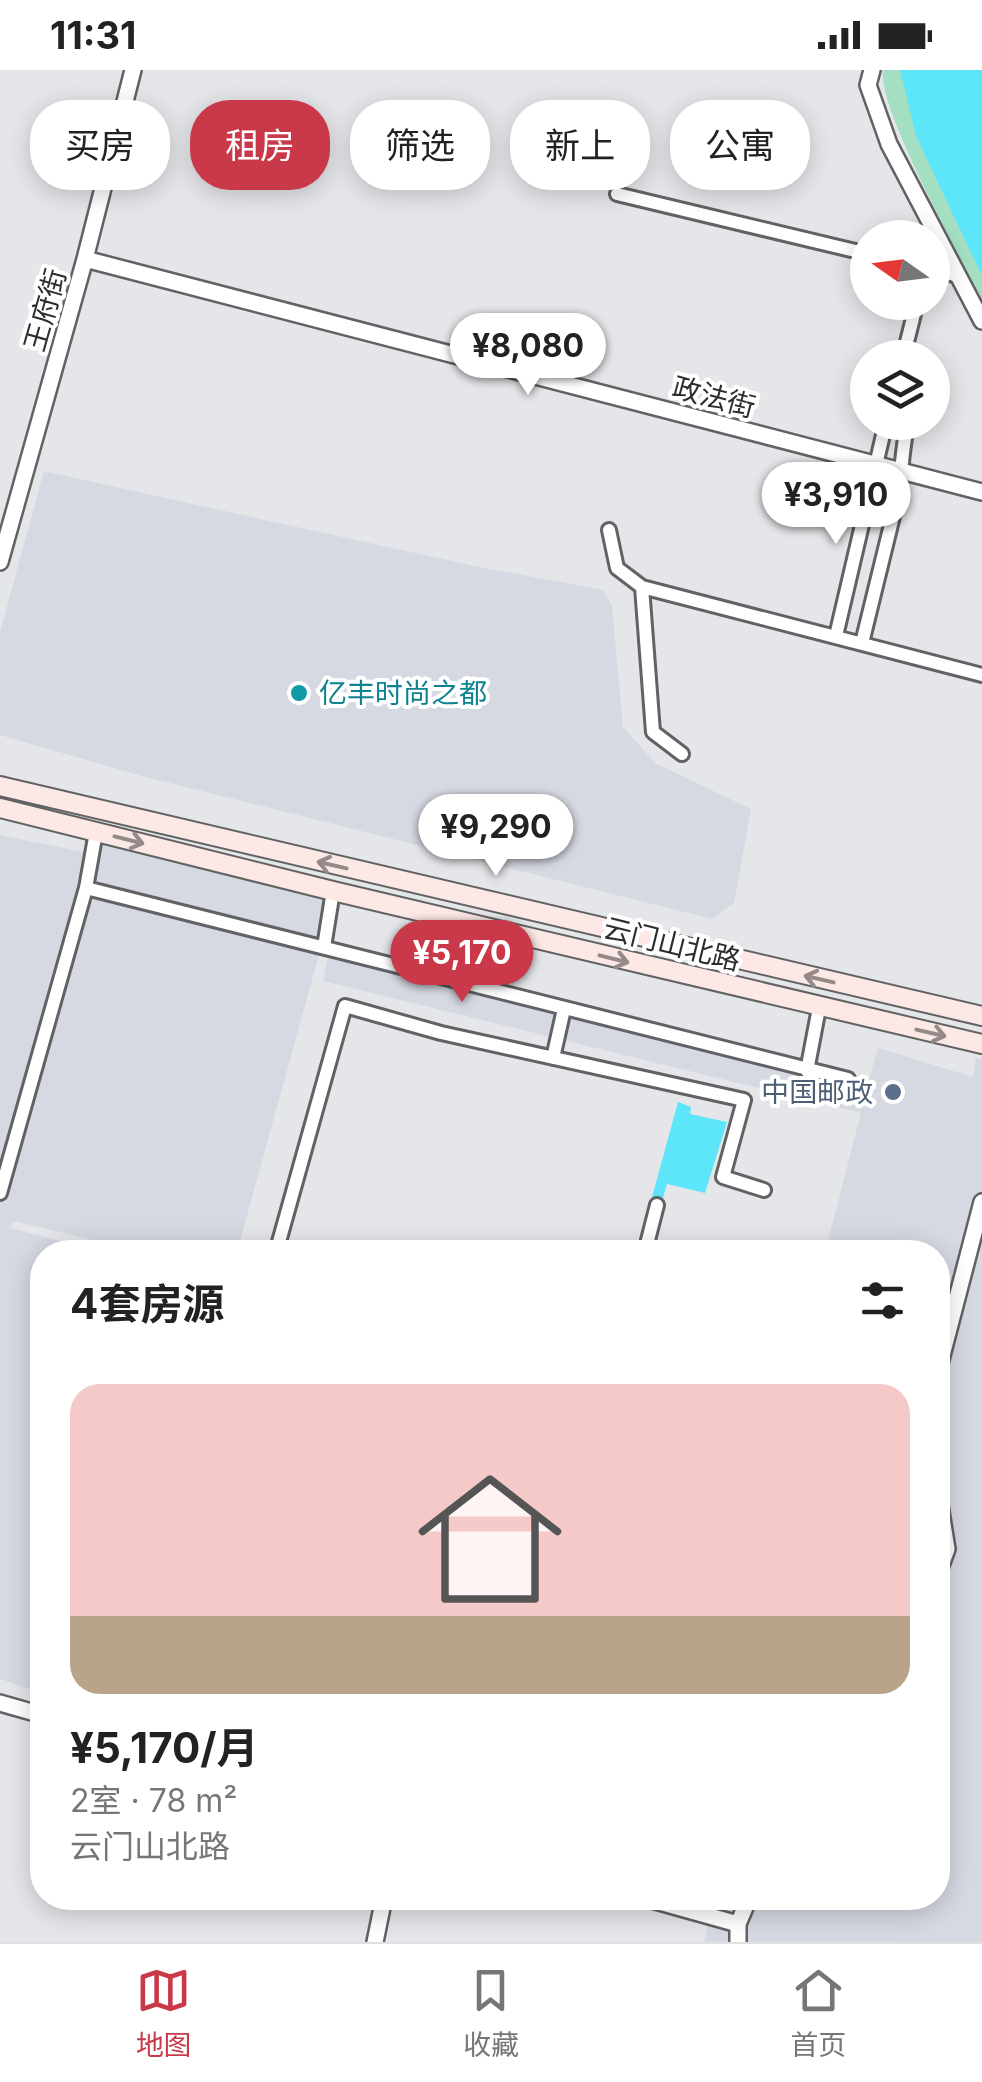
<!DOCTYPE html>
<html lang="zh">
<head>
<meta charset="utf-8">
<style>
	:root { --surface:#fff; --page:#f2f2f2; --text:#222; --muted:#767676; --line:#e0e0e0; --accent:#c93949 }
	body { margin:0; font-family:Inter,"Noto Sans SC",sans-serif; background:var(--page); color:var(--text); height:100vh; display:flex; flex-direction:column; font-size:38px; white-space:nowrap }
	* { box-sizing:border-box; margin:0 }
	p { font-size:32px; color:var(--muted) }
	.icon { flex:none; width:55px; height:55px; fill:none; stroke:currentColor; stroke-width:2; stroke-linecap:round; stroke-linejoin:round }
	.map { position:relative; flex:1; overflow:hidden }
	.details { position:absolute; left:30px; top:1170px; width:920px; height:670px; display:flex; flex-direction:column; background:var(--surface); border-radius:40px; box-shadow:0 5px 25px #0003 }
	.details>* { flex:none }
	.guide { position:absolute; left:30px; top:30px; width:922px; height:90px; display:flex; gap:20px }
	.needle { width:65px; rotate:284deg }
	.controls { position:absolute; left:850px; top:150px; display:grid; gap:20px }
	.controls a { display:grid; place-items:center; width:100px; height:100px; border-radius:50%; background:var(--surface); box-shadow:0 5px 25px #0003; font-size:50px }
	.price { position:absolute; translate:-50% -85px; padding:0 22px; border-radius:35px; background:#fff; color:#222; font-size:32px; line-height:65px; filter:drop-shadow(0 2px 5px #0008) }
	.price::after { content:''; position:absolute; left:50%; top:60px; width:30px; height:22px; margin-left:-15px; background:inherit; clip-path:polygon(0 0,100% 0,50% 100%) }
	.price.current { background:var(--accent); color:#fff }
	ul { padding:0; list-style:none }
	li { display:grid; align-content:center; gap:20px; height:530px; padding:0 40px }
	li span { display:grid; place-items:center; height:310px; border-radius:30px; color:#555 }
	li>.icon { margin-inline-start:auto }
	span .icon { width:180px; height:180px; fill:#fffc; stroke-width:1 }
	li b { font-size:42px }
	h2 { display:flex; justify-content:space-between; align-items:center; height:120px; padding:0 40px; font-size:42px }
	.chip { padding:0 35px; border-radius:40px; background:var(--surface); box-shadow:0 5px 25px #0003; font-size:35px; line-height:90px }
	.chip.current { background:var(--accent); color:#fff }
	.status { display:flex; justify-content:space-between; align-items:center; height:70px; padding:0 50px; background:var(--surface); direction:ltr }
	.status svg { height:28px; fill:currentColor }
	.dock { display:flex; justify-content:space-around; align-items:center; height:140px; border-top:2px solid var(--line); background:var(--surface); font-size:28px; color:var(--muted) }
	.dock a { display:grid; justify-items:center; gap:5px }
	.dock .current { color:var(--accent) }
	.map>svg:first-child { display:block }
	.built { fill:#d6d9e2 }
	.green { fill:#a4dfc2 }
	.water { fill:#5de5f9 }
	.lines { fill:none; stroke-linecap:round; stroke-linejoin:round }
	.minor-casing { stroke:#616264; stroke-width:18 }
	.tertiary-casing { stroke:#616264; stroke-width:20 }
	.secondary-casing { stroke:#616264; stroke-width:22 }
	.minor { stroke:#fff; stroke-width:12 }
	.tertiary { stroke:#fff; stroke-width:15 }
	.secondary { stroke:#fce8e4; stroke-width:18 }
	.oneway { stroke:#948a89 }
	.culture-dot { fill:#0f9aa8; stroke:#fff; stroke-width:4 }
	.service-dot { fill:#5c6f8a; stroke:#fff; stroke-width:4 }
	.labels { text-anchor:middle; dominant-baseline:central; stroke-width:8; stroke-linejoin:round; paint-order:stroke }
	.street-label { font-size:28px; fill:#2c2d2e; stroke:#fff }
	.culture-label { font-size:28px; fill:#0d838f; stroke:#fff; text-anchor:start }
	.service-label { font-size:28px; fill:#4e5e75; stroke:#fff; text-anchor:end }
</style>
</head>
<body>
<div class="status"><b>11:31</b><svg viewBox="0 0 49 12"><path d="M0 12V9h3v3zM5 12V6h3v6zM10 12V3h3v9zM15 12V0h3v12zM26 1h20v11H26zM47 4h2v5h-2z"/></svg></div>
<div class="map">
<svg width="982" height="1872" viewBox="0 0 982 1872">
	<rect width="100%" height="100%" fill="#e5e6e9"/>
	<path class="built" d="M44 401 474 496 603 520 612 536 623 657 655 693 751 739 734 833 713 849 142 706 0 665V562Z
		M0 765 99 785 103 773 325 828 320 881 237 1182H144L13 1151 11 1158 100 1182H42V1623L0 1609Z
		M328 888 866 1020 878 978 973 1007 976 988 982 989V1872H704L713 1828H938V1182H825L861 1043 323 911Z"/>
	<path class="green" d="M883 0H982V230C961 188 877 37 883 0Z"/>
	<path class="water" d="M900 0H982V206L916 66Z
		M678 1032 691 1037 690 1044 727 1052 705 1123 667 1114 647 1182H637Z"/>
	<g class="lines">
		<g class="minor-casing">
			<path id="minor" d="M617 124 868 184
				M932 199 958 206
				M903 288 917 232
				M609 460 617 498 642 517 653 662 682 684
				M642 517 982 605
				M836 566 886 352
				M862 573 898 426C902 401 902 378 908 352
				M86 818 848 1009
				M324 877 333 821
				M553 988 564 939
				M807 1001 819 938
				M0 1123 86 818 96 762
				M273 1182 277 1179 345 936 441 963 744 1030 723 1107 764 1120
				M645 1182 657 1135"/>
		</g>
		<g class="tertiary-casing">
			<path id="tertiary" d="M872 0 868 15 889 74 982 251
				M85 189 982 422
				M0 492 85 189 133 0
				M938 1301 982 1132
				M938 1423 947 1479 938 1503
				M0 1633 42 1645
				M645 1828 738 1854
				M375 1872 384 1828
				M738 1872V1854L749 1828"/>
		</g>
		<g class="secondary-casing">
			<path id="secondary" d="M0 716 982 946
				M0 738 333 821 982 974"/>
		</g>
		<use href="#minor" class="minor"/>
		<use href="#tertiary" class="tertiary"/>
		<use href="#secondary" class="secondary"/>
	</g>
	<defs><path id="oneway-shaft" d="M-6 0H5M1.5-3L5.5 0L1.5 3" fill="none" stroke-width="1.6" stroke-linecap="round" stroke-linejoin="round" transform="scale(2.5)"/></defs>
	<g class="oneway">
		<use href="#oneway-shaft" transform="translate(129 770) rotate(14)"/>
		<use href="#oneway-shaft" transform="translate(332 795) rotate(-167)"/>
		<use href="#oneway-shaft" transform="translate(614 889) rotate(14)"/>
		<use href="#oneway-shaft" transform="translate(819 909) rotate(-167)"/>
		<use href="#oneway-shaft" transform="translate(931 963) rotate(13)"/>
	</g>
	<circle class="culture-dot" cx="299" cy="623" r="10"/>
	<circle class="service-dot" cx="893" cy="1022" r="10"/>
	<g class="labels">
		<g class="street-label">
			<text transform="translate(45 240) rotate(-74)">王府街</text>
			<text transform="translate(714 327) rotate(15)">政法街</text>
			<text transform="translate(672 874) rotate(14)">云门山北路</text>
		</g>
		<g class="culture-label">
			<text x="319" y="623">亿丰时尚之都</text>
		</g>
		<g class="service-label">
			<text x="873" y="1022">中国邮政</text>
		</g>
	</g>
</svg>
<div class="controls">
<a><svg class="needle" viewBox="-14 -14 28 28"><path d="M0-13l5 13h-10z" fill="#e53935"/><path d="M0 13l5-13h-10z" fill="#767676"/></svg></a>
<a><svg class="icon" aria-label="layers" viewBox="0 0 24 24"><path d="M12 4l9 5-9 5-9-5zM3 14l9 5 9-5"/></svg></a>
</div>
<b class="price" style="left:528px;top:328px">¥8,080</b>
<b class="price" style="left:836px;top:477px">¥3,910</b>
<b class="price" style="left:496px;top:809px">¥9,290</b>
<b class="price current" style="left:462px;top:935px">¥5,170</b>
<div class="guide">
<a class="chip">买房</a>
<a class="chip current">租房</a>
<a class="chip">筛选</a>
<a class="chip">新上</a>
<a class="chip">公寓</a>
</div>
<section class="details">
<h2>4套房源<svg class="icon" aria-label="filters" viewBox="0 0 24 24"><path d="M4 7h16M4 17h16"/><circle cx="9" cy="7" r="2"/><circle cx="15" cy="17" r="2"/></svg></h2>
<ul>
<li><span style="background:linear-gradient(#f6c9c9 75%,#b9a48a 0)"><svg class="icon" aria-label="home" viewBox="0 0 24 24"><path d="M3 11l9-7 9 7M6 9v11h12V9"/></svg></span><div><b>¥5,170/月</b><p>2室 · 78 m²</p><p>云门山北路</p></div></li>
</ul>
</section>
</div>
<nav class="dock">
<a class="current"><svg class="icon" aria-label="map" viewBox="0 0 24 24"><path d="M3 6l6-2 6 2 6-2v14l-6 2-6-2-6 2zM9 4v14M15 6v14"/></svg>地图</a>
<a><svg class="icon" aria-label="saved" viewBox="0 0 24 24"><path d="M7 4h10v16l-5-4-5 4z"/></svg>收藏</a>
<a><svg class="icon" aria-label="home" viewBox="0 0 24 24"><path d="M3 11l9-7 9 7M6 9v11h12V9"/></svg>首页</a>
</nav>
</body>
</html>
